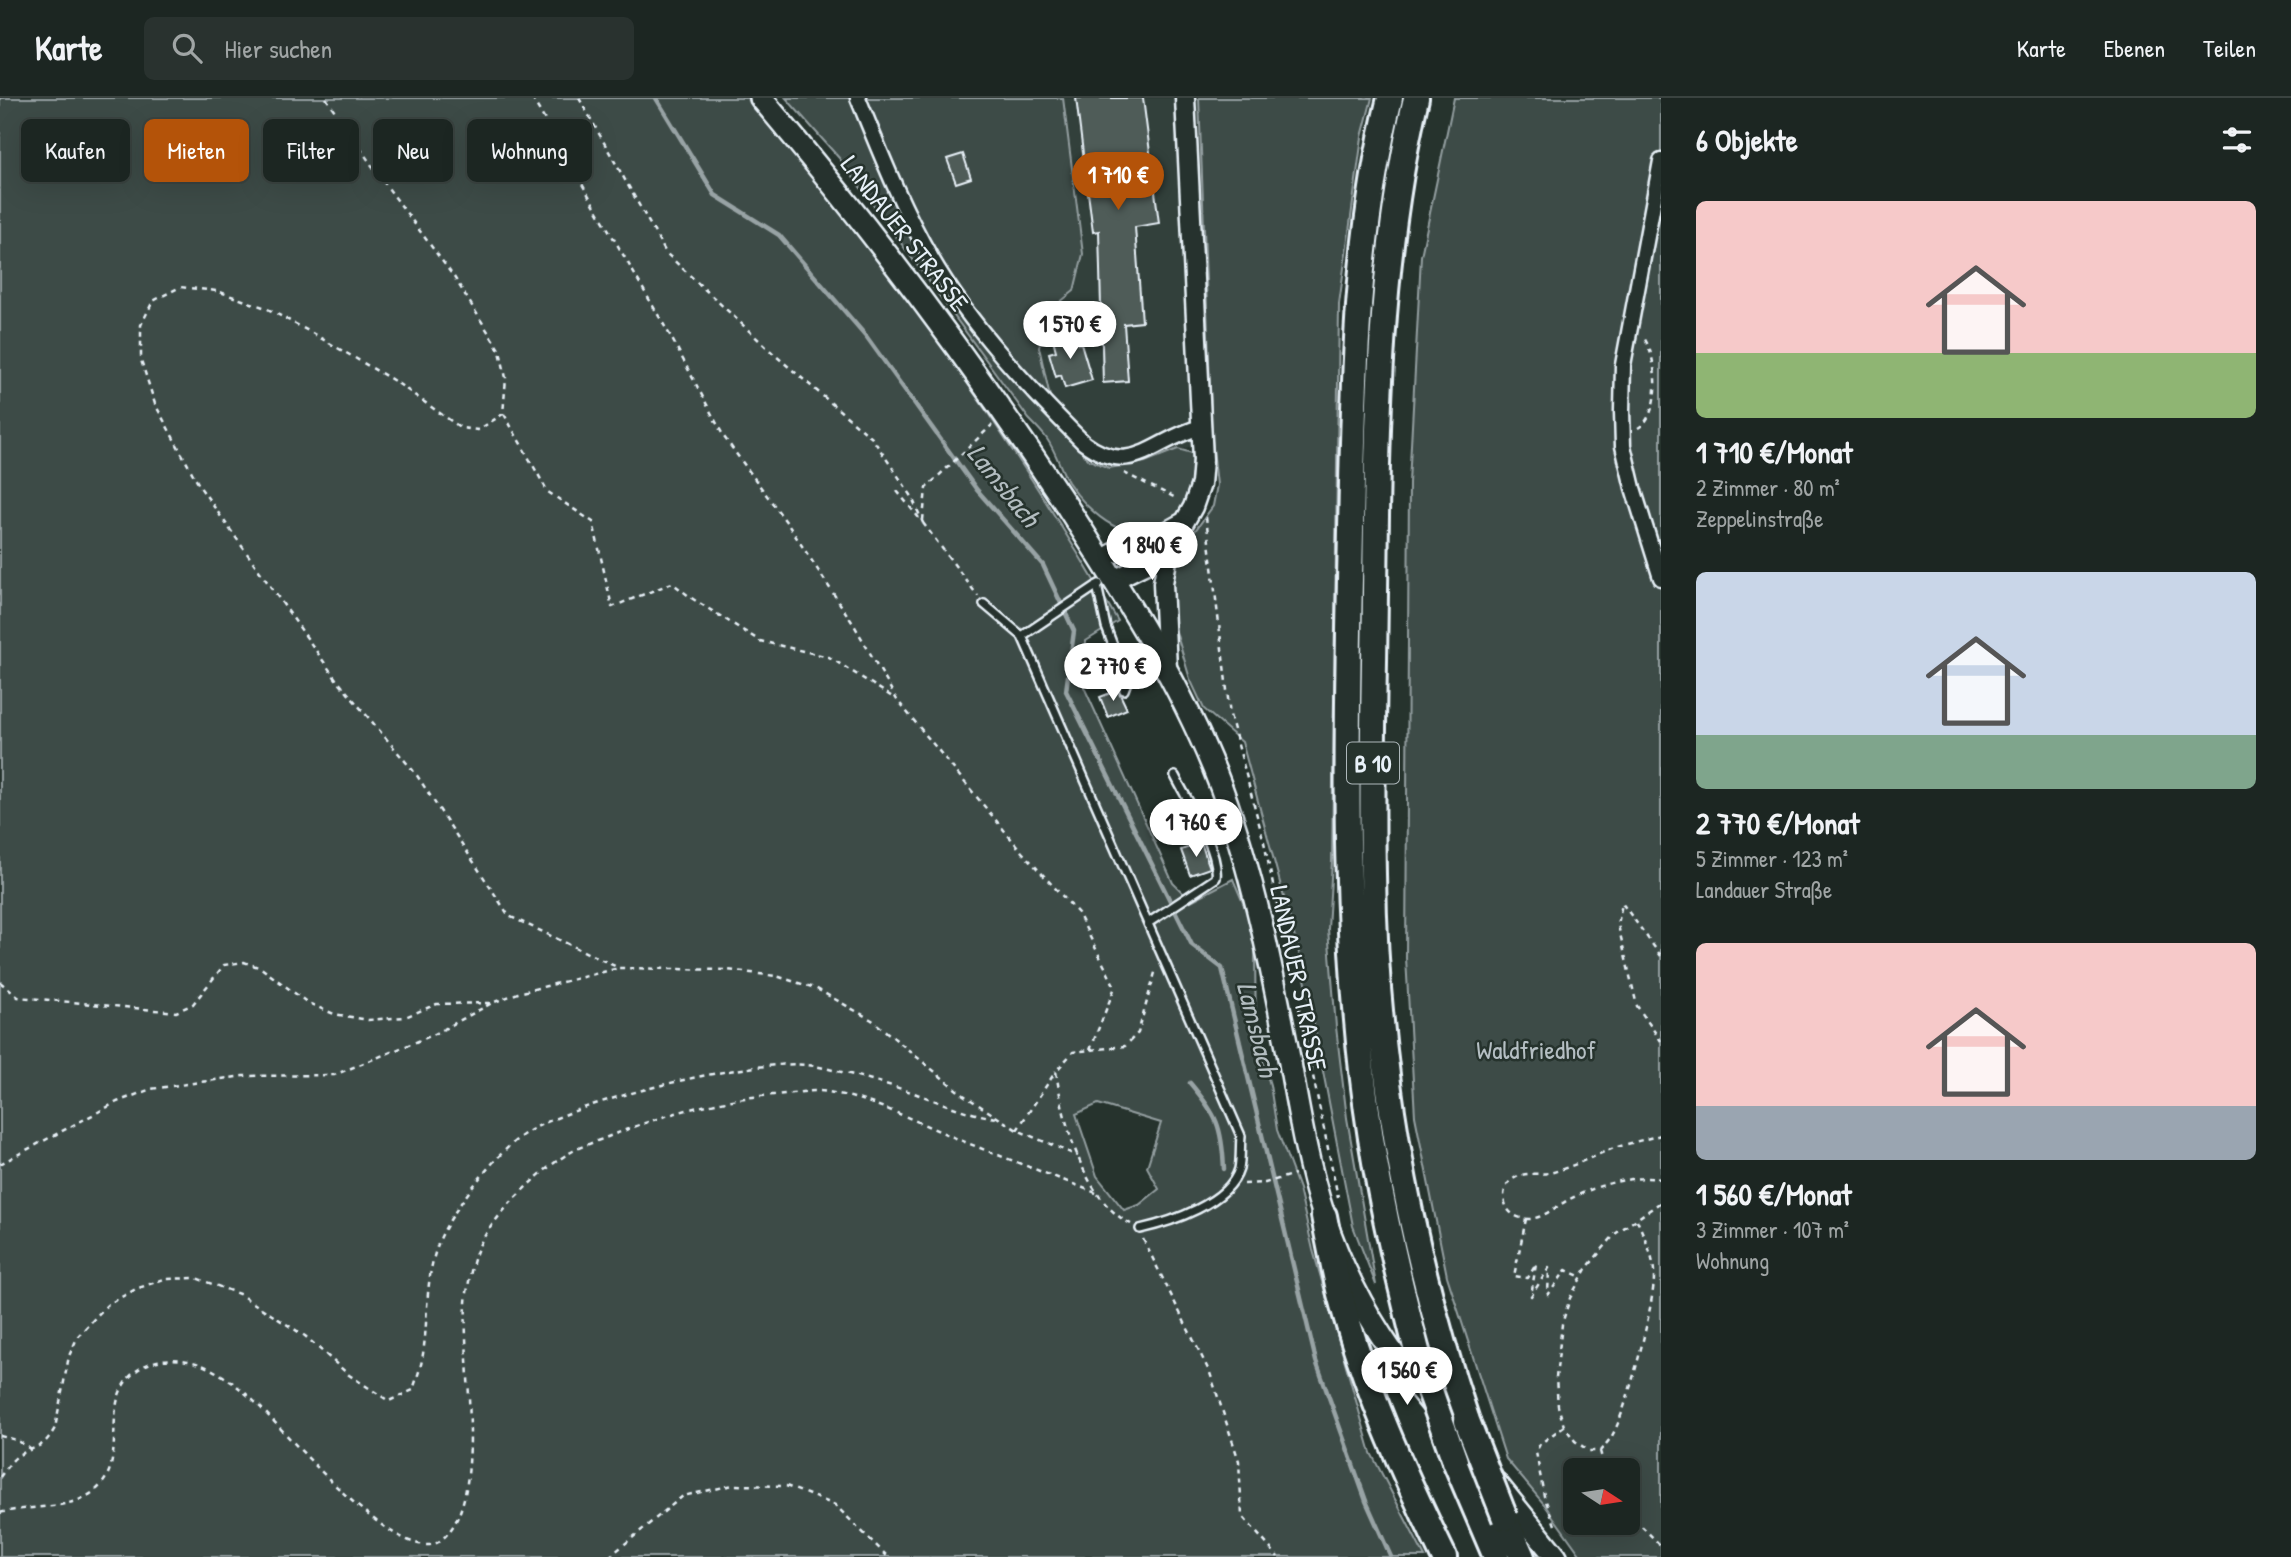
<!DOCTYPE html>
<html lang="de">
<head>
<meta charset="utf-8">
<style>
	:root { --surface:#1c2622; --page:#29322f; --text:#f1f3f6; --muted:#a0a5a5; --line:#3a4340; --accent:#b45309 }
	body { margin:0; font-family:"Patrick Hand",sans-serif; background:var(--page); color:var(--text); height:100vh; display:flex; flex-direction:column; font-size:26px; white-space:nowrap }
	* { box-sizing:border-box; margin:0 }
	p { font-size:23px; color:var(--muted) }
	.icon { flex:none; width:38px; height:38px; fill:none; stroke:currentColor; stroke-width:2; stroke-linecap:round; stroke-linejoin:round }
	.map { position:relative; flex:1; overflow:hidden }
	.sheet { display:flex; flex-direction:column; background:var(--surface); width:630px }
	.sheet>* { flex:none }
	.top-card { position:absolute; left:21px; top:21px; width:665px; height:63px; display:flex; gap:14px }
	.needle { width:46px; rotate:102deg }
	.tools { position:absolute; left:1563px; top:1360px; display:grid; gap:14px }
	.tools a { display:grid; place-items:center; width:77px; height:77px; border-radius:10px; background:var(--surface); box-shadow:0 7px 28px #0002,0 0 0 2px var(--line); font-size:35px }
	.price { position:absolute; translate:-50% -60px; padding:0 16px; border-radius:24px; background:#fff; color:#222; font-size:23px; line-height:46px; filter:drop-shadow(0 2px 4px #0008) }
	.price::after { content:''; position:absolute; left:50%; top:42px; width:21px; height:16px; margin-left:-10px; background:inherit; clip-path:polygon(0 0,100% 0,50% 100%) }
	.price.active { background:var(--accent); color:#fff }
	ul { padding:0; list-style:none }
	li { display:grid; align-content:center; gap:14px; height:371px; padding:0 35px }
	li span { display:grid; place-items:center; height:217px; border-radius:10px; color:#555 }
	li>.icon { margin-inline-start:auto }
	span .icon { width:126px; height:126px; fill:#fffc; stroke-width:1 }
	li b { font-size:30px }
	h2 { display:flex; justify-content:space-between; align-items:center; height:84px; padding:0 35px; font-size:30px }
	.tag { padding:0 24px; border-radius:10px; background:var(--surface); box-shadow:0 7px 28px #0002,0 0 0 2px var(--line); font-size:24px; line-height:63px }
	.tag.active { background:var(--accent); color:#fff }
	header { display:flex; align-items:center; gap:42px; box-sizing:border-box; height:98px; padding:0 35px; background:var(--surface); border-bottom:2px solid var(--line) }
	header strong { font-size:33px }
	nav { display:flex; gap:38px; margin-inline-start:auto; font-size:24px }
	.search { width:490px; height:63px; background:var(--page); display:flex; align-items:center; gap:18px; box-sizing:border-box; padding:0 24px; border-radius:10px; color:var(--muted); font-size:26px }
	main { display:flex; flex:1; min-height:0 }
	.map>svg:first-child { display:block }
	.built { fill:#333f3a }
	.green { fill:#3e4b47; stroke:#939ea0; stroke-width:2; fill-rule:evenodd }
	.lines { fill:none; stroke-linecap:round; stroke-linejoin:round }
	.stream { stroke:#98a3a5; stroke-width:4.5 }
	.building { fill:#505c59; stroke:#e8f1f8; stroke-width:2 }
	.service-casing { stroke:#e8f1f8; stroke-width:12 }
	.minor-casing { stroke:#e8f1f8; stroke-width:19 }
	.tertiary-casing { stroke:#e8f1f8; stroke-width:23 }
	.secondary-casing { stroke:#e8f1f8; stroke-width:26 }
	.trunk-casing { stroke:#e8f1f8; stroke-width:30 }
	.path { stroke:#e8f1f8; stroke-width:2.5; stroke-dasharray:5 5; stroke-linecap:butt }
	.service { stroke:#26332d; stroke-width:7 }
	.minor { stroke:#26332d; stroke-width:14 }
	.tertiary { stroke:#26332d; stroke-width:18 }
	.secondary { stroke:#26332d; stroke-width:21 }
	.trunk { stroke:#26332d; stroke-width:24 }
	.trunk-bridge-casing { stroke:#e8f1f8; stroke-width:30; stroke-linecap:butt }
	.trunk-bridge { stroke:#26332d; stroke-width:24 }
	.labels { text-anchor:middle; dominant-baseline:central; stroke-width:5; stroke-linejoin:round; paint-order:stroke }
	.shield { fill:#26332d; stroke:#aeb8bb; stroke-width:2 }
	.shield-label { font-size:24px; font-weight:bold; fill:#e8f1f8 }
	.street-label { font-size:26px; fill:#e8f1f8; stroke:#26332d }
	.park-label { font-size:26px; fill:#b5bfc3; stroke:#26332d }
	.water-label { font-size:28px; font-style:italic; fill:#b3bdc0; stroke:#26332d }
</style>
</head>
<body>
<header>
<strong>Karte</strong>
<div class="search"><svg class="icon" aria-label="search" viewBox="0 0 24 24"><circle cx="10" cy="10" r="6"/><path d="M15 15l6 6"/></svg>Hier suchen</div>
<nav><a>Karte</a><a>Ebenen</a><a>Teilen</a></nav>
</header>
<main>
<div class="map">
<svg width="1661" height="1459" viewBox="0 0 1661 1459">
	<rect width="100%" height="100%" fill="#26332d"/>
	<filter id="ink" filterUnits="userSpaceOnUse"><feTurbulence type="fractalNoise" baseFrequency=".0143" numOctaves="2"/><feDisplacementMap in="SourceGraphic" scale="14" xChannelSelector="R" yChannelSelector="G"/><feConvolveMatrix kernelMatrix="1 2 1 2 8 2 1 2 1" color-interpolation-filters="sRGB"/></filter>
	<g filter="url(#ink)">
		<path class="built" d="M1063 0H1199L1212 341 1145 364 1109 370 1089 362 1056 326 1039 249 1050 212 1074 193 1082 156Z"/>
		<path class="green" d="M0 0H747C887 162 1011 338 1118 523L1086 543 1084 589 1173 785 1191 803 1233 781 1247 814 1255 852 1256 939 1270 987 1277 1032 1299 1091 1313 1152 1371 1355 1425 1459H0ZM1098 1006 1161 1025 1147 1069 1159 1091 1139 1107 1124 1112 1097 1078 1076 1016Z
			M786 0H1063L1083 156 1074 193 1050 212 1039 249 1056 326 1089 362 1109 370 1145 364 1178 351 1192 355C1194 381 1189 407 1169 424 1133 455 1088 415 1068 384 1060 370 1056 354 1047 341 1042 334 1035 327 1029 321L839 60Z
			M1199 0H1372L1362 39 1339 206 1332 763 1328 831 1336 929 1347 1020 1376 1187 1353 1128 1303 870 1242 644 1204 611 1190 581 1174 527 1170 494 1176 459 1213 408 1217 387 1212 341Z
			M1454 0H1661V1459H1582L1544 1406 1506 1361 1447 1178 1415 1018 1406 860 1409 385 1421 158ZM1575 1372H1628V1424H1575Z"/>
		<g class="lines">
			<path class="stream" d="M656 0 715 97 779 137 866 238 977 392 1043 467 1074 533 1066 593 1192 847 1222 870 1316 1263 1366 1403 1391 1459
				M1190 985C1217 1017 1222 1028 1224 1071"/>
		</g>
		<path class="building" d="M1076 0H1143L1159 125 1135 129 1142 224 1124 226 1128 283 1103 285 1099 133 1093 134Z
			M963 56 971 80 956 85 947 61Z
			M1074 235 1078 246 1081 245 1092 282 1065 290 1061 277 1056 279 1049 255 1056 253 1053 241Z
			M1118 592 1127 611 1108 619 1100 599Z
			M1201 745 1210 770 1190 777 1181 752Z"/>
		<g class="lines">
			<g class="service-casing">
				<path id="service" d="M1097 487 1106 529 1127 584 1124 592
					M984 506 1022 538 1241 1038C1240 1049 1241 1061 1239 1071 1229 1105 1171 1124 1140 1131
					M1022 538 1099 486
					M1148 825 1216 780C1220 753 1188 704 1175 678"/>
			</g>
			<g class="minor-casing">
				<path id="minor" d="M858 0C880 54 902 110 931 160 971 229 1028 289 1084 345 1132 381 1154 341 1201 329
					M1661 63 1623 267 1622 313 1623 348 1633 390 1661 480"/>
			</g>
			<g class="tertiary-casing">
				<path id="tertiary" d="M1101 462 1133 444 1162 436 1182 425
					M1114 482 1156 461 1169 451
					M1167 571 1163 485 1169 451 1193 409 1201 386 1203 362 1185 0"/>
			</g>
			<g class="secondary-casing">
				<path id="secondary" d="M761 0C871 130 972 265 1066 407 1124 497 1183 588 1221 689 1254 778 1272 872 1290 965 1299 1016 1308 1069 1324 1118 1347 1189 1384 1249 1431 1305
					M1496 1385 1556 1459"/>
			</g>
			<g class="trunk-casing">
				<path id="trunk" d="M1390 0C1355 141 1354 288 1351 433 1347 634 1340 840 1371 1040 1383 1116 1401 1190 1420 1265
					M1416 0C1378 163 1377 328 1375 494 1374 588 1371 682 1373 776 1375 963 1408 1147 1467 1323
					M1324 1118C1329 1144 1334 1170 1340 1196 1364 1288 1403 1374 1444 1459
					M1455 1363 1496 1459
					M1505 1420 1522 1459"/>
			</g>
			<path class="path" d="M326 0 377 75 454 179 500 253 506 280 503 316 478 332 461 330 396 284 312 235 266 210 217 193 180 189 153 203 141 227V262L155 306 200 389 336 581 416 676 509 818 619 870 727 872 776 878 815 890 872 922 962 996 1017 1032 1078 1058
				M532 0 671 239 724 339 787 425 854 527 897 602 1022 754 1078 815 1115 889 1090 952
				M579 0 666 155 776 258 872 340 911 397 923 425
				M504 316 548 394 593 424 612 509 672 485 693 501 760 543 829 559 894 600
				M1638 330C1661 317 1659 262 1643 238
				M1124 375 1178 401
				M897 393 919 420
				M1206 419 1230 617 1264 744 1281 825
				M923 422 926 390 992 327
				M923 425 978 498
				M1661 858 1622 805 1618 827 1637 908 1661 943
				M0 884 18 899 176 914 193 906 224 867 244 864 261 870 308 905 334 916 368 922 405 919 437 906 490 905
				M1299 910 1338 1099
				M1017 1032 1056 973
				M1661 1037C1646 1041 1630 1045 1614 1050 1593 1058 1571 1070 1549 1075 1536 1077 1524 1073 1513 1081 1503 1088 1502 1100 1507 1110 1512 1119 1526 1123 1535 1120 1547 1117 1557 1108 1568 1102 1596 1087 1630 1077 1661 1081
				M0 1066 117 1004 151 991 243 978 334 977 433 937 492 905 518 895 619 870
				M1244 1086 1265 1085 1295 1076
				M1526 1121 1514 1178 1528 1180 1536 1166 1531 1198 1549 1170 1548 1197 1566 1172 1581 1179
				M1637 1122C1644 1139 1655 1160 1654 1179 1654 1208 1627 1311 1613 1336 1610 1342 1604 1348 1600 1353H1589L1575 1343 1564 1328 1558 1308 1556 1280 1562 1226 1570 1200 1586 1171 1615 1136 1661 1104
				M1131 1126C1083 1102 1063 1023 1056 973L1073 954 1125 948 1138 935 1156 871
				M1143 1141 1210 1275 1239 1363 1242 1418 1278 1459
				M0 1338 17 1342 33 1353
				M1600 1353 1605 1372
				M0 1379C5 1372 12 1361 19 1357 38 1347 43 1351 55 1330L69 1258 78 1238 107 1207 136 1191 164 1181 196 1180 239 1196 305 1238 349 1277 389 1303 413 1292C416 1282 420 1272 422 1262 429 1223 424 1183 438 1146 449 1115 498 1052 526 1035 574 1004 759 957 814 968 846 974 880 984 911 994 940 1004 967 1016 997 1020
				M1628 1414 1661 1448
				M0 1415C32 1406 74 1414 99 1389 131 1357 93 1293 146 1267 161 1260 176 1260 193 1264 218 1271 241 1290 259 1308 290 1338 389 1459 435 1446 496 1412 456 1246 468 1189 470 1177 473 1162 478 1150 492 1119 542 1069 573 1053 584 1047 598 1043 610 1038 663 1017 716 1001 773 997 791 996 812 991 829 994 877 1003 921 1026 965 1044 1010 1062 1056 1079 1101 1097
				M1555 1427 1544 1398 1536 1354 1540 1346 1564 1328
				M609 1459 683 1398 733 1387 786 1388 835 1407 888 1459"/>
			<use href="#service" class="service"/>
			<use href="#minor" class="minor"/>
			<use href="#tertiary" class="tertiary"/>
			<use href="#secondary" class="secondary"/>
			<use href="#trunk" class="trunk"/>
			<g class="trunk-bridge-casing">
				<path id="trunk-bridge" d="M1420 1265 1455 1363
					M1467 1323 1505 1420"/>
			</g>
			<use href="#trunk-bridge" class="trunk-bridge"/>
		</g>
	</g>
	<g class="labels">
		<rect class="shield" x="1347" y="644.5" width="52" height="41" rx="5"/>
		<g class="shield-label">
			<text x="1373" y="665">B 10</text>
		</g>
		<g class="street-label">
			<text transform="translate(905 135) rotate(52)">LANDAUER STRASSE</text>
			<text transform="translate(1299 880) rotate(78)">LANDAUER STRASSE</text>
		</g>
		<g class="park-label">
			<text x="1536" y="951">Waldfriedhof</text>
		</g>
		<g class="water-label">
			<text transform="translate(1004 387) rotate(51)">Lamsbach</text>
			<text transform="translate(1258 931) rotate(76)">Lamsbach</text>
		</g>
	</g>
</svg>
<div class="tools">
<a><svg class="needle" viewBox="-14 -14 28 28"><path d="M0-13l5 13h-10z" fill="#e53935"/><path d="M0 13l5-13h-10z" fill="#a0a5a5"/></svg></a>
</div>
<b class="price active" style="left:1118px;top:114px">1 710 €</b>
<b class="price" style="left:1070px;top:263px">1 570 €</b>
<b class="price" style="left:1152px;top:484px">1 840 €</b>
<b class="price" style="left:1113px;top:605px">2 770 €</b>
<b class="price" style="left:1196px;top:761px">1 760 €</b>
<b class="price" style="left:1407px;top:1309px">1 560 €</b>
<div class="top-card">
<a class="tag">Kaufen</a>
<a class="tag active">Mieten</a>
<a class="tag">Filter</a>
<a class="tag">Neu</a>
<a class="tag">Wohnung</a>
</div>
</div>
<section class="sheet">
<h2>6 Objekte<svg class="icon" aria-label="filters" viewBox="0 0 24 24"><path d="M4 7h16M4 17h16"/><circle cx="9" cy="7" r="2"/><circle cx="15" cy="17" r="2"/></svg></h2>
<ul>
<li><span style="background:linear-gradient(#f6c9c9 70%,#8fb573 0)"><svg class="icon" aria-label="home" viewBox="0 0 24 24"><path d="M3 11l9-7 9 7M6 9v11h12V9"/></svg></span><div><b>1 710 €/Monat</b><p>2 Zimmer · 80 m²</p><p>Zeppelinstraße</p></div></li>
<li><span style="background:linear-gradient(#c9d6e8 75%,#7fa58c 0)"><svg class="icon" aria-label="home" viewBox="0 0 24 24"><path d="M3 11l9-7 9 7M6 9v11h12V9"/></svg></span><div><b>2 770 €/Monat</b><p>5 Zimmer · 123 m²</p><p>Landauer Straße</p></div></li>
<li><span style="background:linear-gradient(#f6c9c9 75%,#9aa5b1 0)"><svg class="icon" aria-label="home" viewBox="0 0 24 24"><path d="M3 11l9-7 9 7M6 9v11h12V9"/></svg></span><div><b>1 560 €/Monat</b><p>3 Zimmer · 107 m²</p><p>Wohnung</p></div></li>
</ul>
</section>
</main>
</body>
</html>
